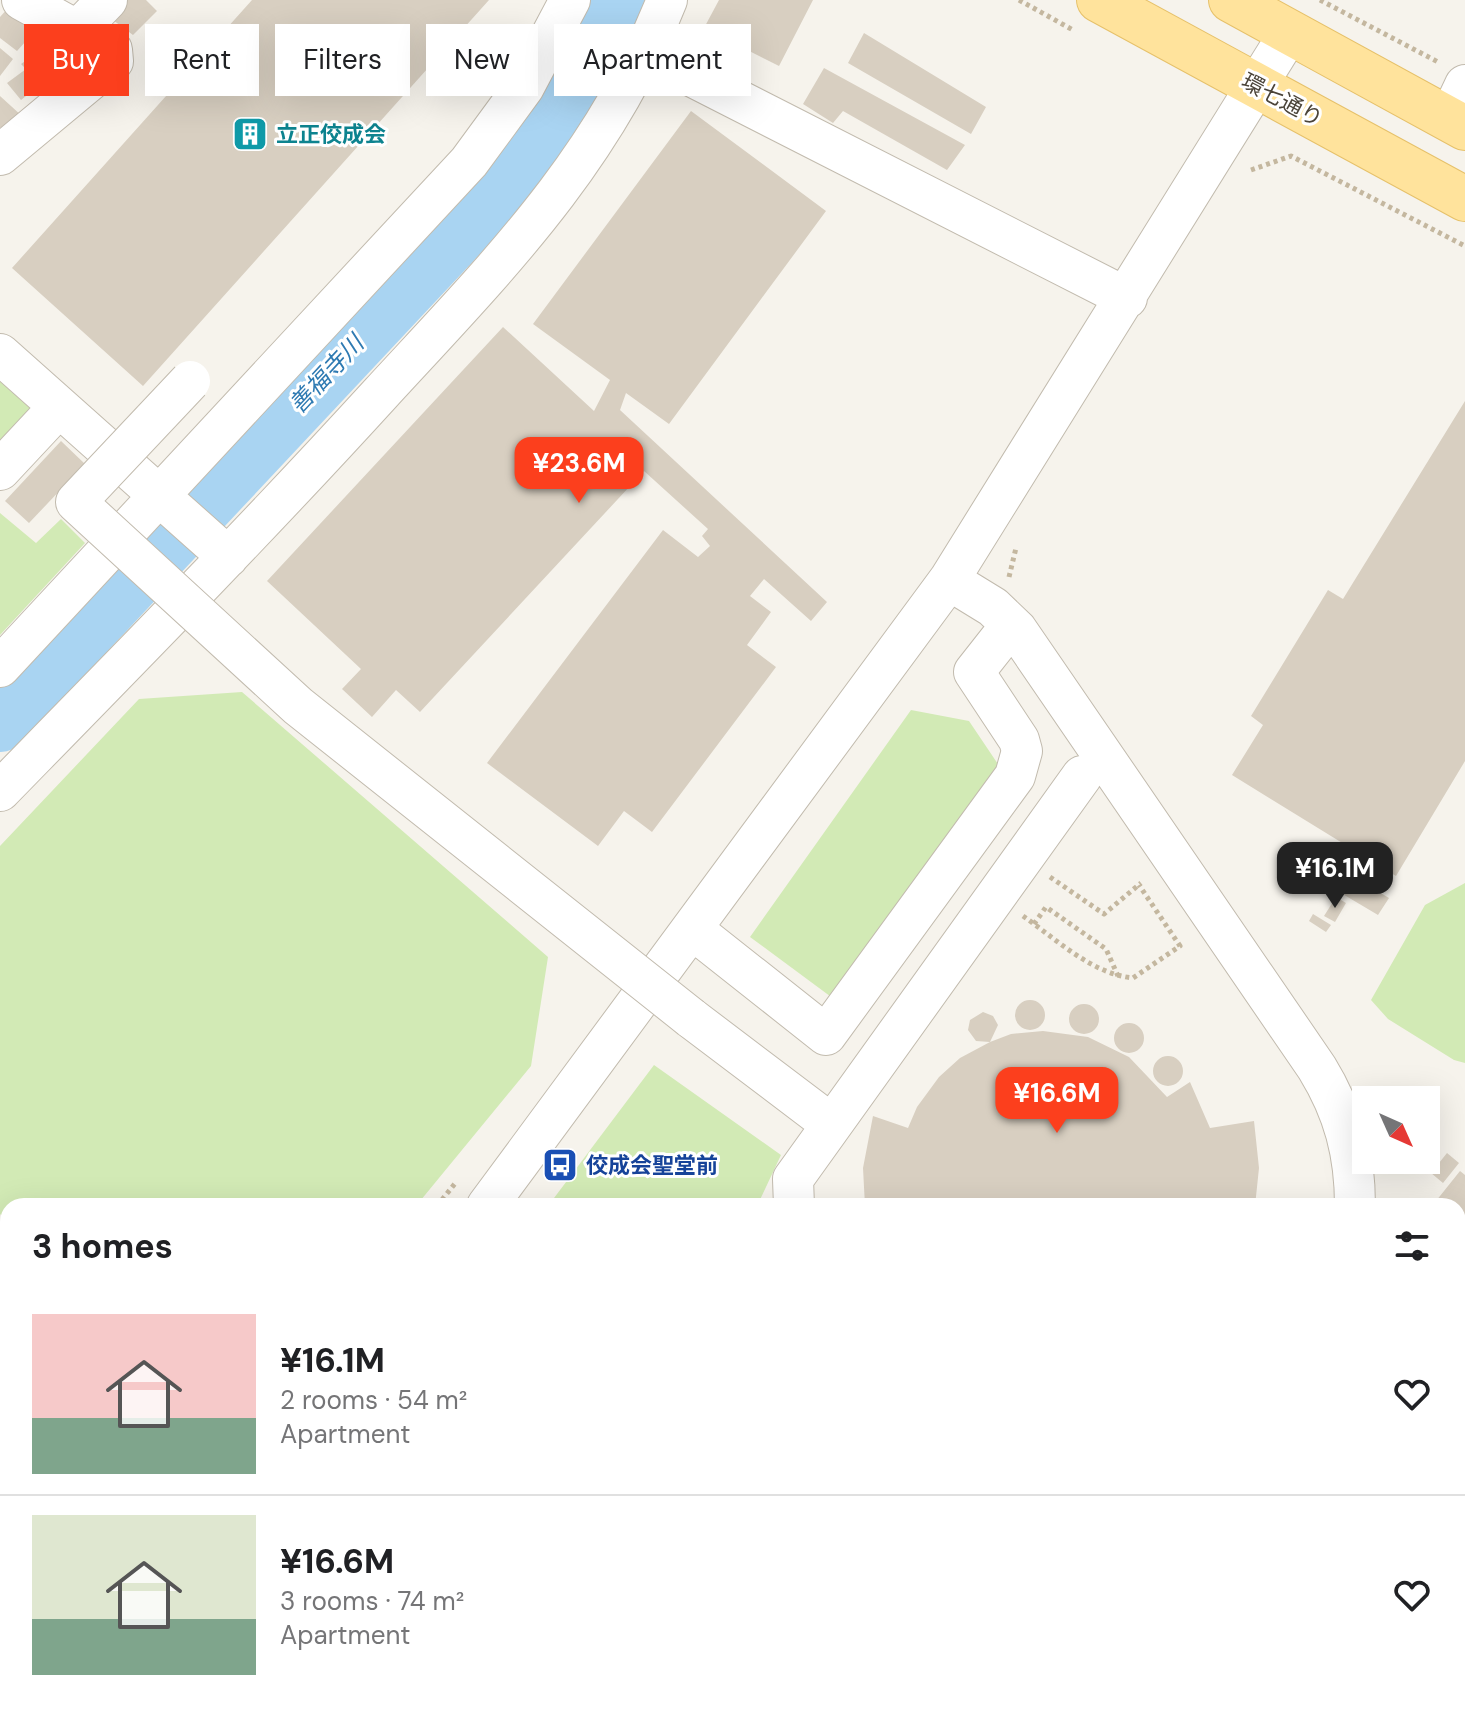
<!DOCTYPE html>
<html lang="en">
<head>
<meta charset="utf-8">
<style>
	:root { --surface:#fff; --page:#f6f6f6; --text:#202124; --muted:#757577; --line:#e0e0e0; --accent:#fc3f1d }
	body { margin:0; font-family:"DM Sans","Noto Sans JP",sans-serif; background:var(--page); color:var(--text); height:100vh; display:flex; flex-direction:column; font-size:30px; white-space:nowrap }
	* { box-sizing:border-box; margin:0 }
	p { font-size:26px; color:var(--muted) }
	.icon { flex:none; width:44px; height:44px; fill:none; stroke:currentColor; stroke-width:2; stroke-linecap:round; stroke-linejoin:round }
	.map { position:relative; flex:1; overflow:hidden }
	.sheet { position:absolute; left:0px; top:1198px; width:1466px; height:512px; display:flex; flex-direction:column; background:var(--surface); border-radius:24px 24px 0 0; box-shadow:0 8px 32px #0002 }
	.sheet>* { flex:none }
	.guide { position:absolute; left:24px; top:24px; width:800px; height:72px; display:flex; gap:16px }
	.needle { width:52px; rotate:135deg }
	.buttons { position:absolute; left:1352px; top:1086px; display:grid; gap:16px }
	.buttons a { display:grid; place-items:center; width:88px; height:88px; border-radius:0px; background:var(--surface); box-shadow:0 8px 32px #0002; font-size:40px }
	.price { position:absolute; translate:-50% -68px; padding:0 18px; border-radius:16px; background:var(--accent); color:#fff; font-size:26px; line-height:52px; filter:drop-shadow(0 2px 4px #0008) }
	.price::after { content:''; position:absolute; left:50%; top:48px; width:24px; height:18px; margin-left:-12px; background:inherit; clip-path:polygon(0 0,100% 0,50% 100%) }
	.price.on { background:#222; color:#fff }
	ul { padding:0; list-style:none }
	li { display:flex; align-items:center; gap:24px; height:200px; padding:0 32px }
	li+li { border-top:2px solid var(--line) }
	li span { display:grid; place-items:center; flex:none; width:224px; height:160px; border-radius:0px; color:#555 }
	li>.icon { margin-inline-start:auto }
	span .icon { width:96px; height:96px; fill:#fffc; stroke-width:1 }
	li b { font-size:34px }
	h2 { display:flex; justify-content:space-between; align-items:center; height:96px; padding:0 32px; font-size:34px }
	.chip { padding:0 28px; border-radius:0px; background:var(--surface); box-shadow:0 8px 32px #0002; font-size:28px; line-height:72px }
	.chip.on { background:var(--accent); color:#fff }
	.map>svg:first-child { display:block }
	.green { fill:#d2eab5 }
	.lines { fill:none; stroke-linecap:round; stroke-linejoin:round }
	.river { stroke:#a9d4f2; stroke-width:60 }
	.building { fill:#d8cfc1 }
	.minor-casing { stroke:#c2bbae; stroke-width:42 }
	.major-casing { stroke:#e6c16a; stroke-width:46 }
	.path { stroke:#c4b79f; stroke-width:5; stroke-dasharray:4 4; stroke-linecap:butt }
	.minor { stroke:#fff; stroke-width:40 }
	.major { stroke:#ffe39c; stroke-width:44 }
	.minor-bridge-casing { stroke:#c2bbae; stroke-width:42; stroke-linecap:butt }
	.minor-bridge { stroke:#fff; stroke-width:40 }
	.labels { text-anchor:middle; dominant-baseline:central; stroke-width:6; stroke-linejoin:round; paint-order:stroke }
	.street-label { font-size:22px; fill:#4b4439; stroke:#fff }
	.culture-label { font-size:22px; font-weight:bold; fill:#0d838f; stroke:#fff; text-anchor:start }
	.transit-label { font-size:22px; font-weight:bold; fill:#164399; stroke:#fff; text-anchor:start }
	.water-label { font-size:24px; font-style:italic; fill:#2e7ab2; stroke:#fff }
</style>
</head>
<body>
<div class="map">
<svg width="1465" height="1710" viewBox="0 0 1465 1710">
	<rect width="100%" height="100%" fill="#f6f3ec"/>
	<path class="green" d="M0 376 33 409 0 445Z
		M0 513 36 543 61 519 85 543 0 635Z
		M242 692 548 957 531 1066 416 1206H8V1221L0 1214V846L139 699Z
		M911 710 969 721 1006 776 842 1005 750 937Z
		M1465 883V1063L1454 1060 1388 1019 1371 1000 1425 905Z
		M654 1065 781 1155 757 1206H548Z"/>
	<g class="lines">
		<path class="river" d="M0 722 513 175 581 75 615 0"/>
	</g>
	<path class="building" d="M127 0H146L157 11 133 35 109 17Z
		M252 0H489L143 386 12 268Z
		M719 0H813L779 66 704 28Z
		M8 8 35 31 17 51 0 38V17Z
		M864 33 986 107 971 134 848 63Z
		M45 40 51 44 57 41 66 50 75 43 84 50 21 100 7 83 26 69 21 64 31 57 28 53Z
		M0 48 13 59 0 76Z
		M824 68 965 145 947 170 843 111 833 123 803 104Z
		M0 96 22 116 7 134 0 127Z
		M691 111 826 211 669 424 626 393 620 410 827 602 811 621 764 579 750 596 771 612 747 645 776 667 652 832 624 811 598 846 487 763 663 530 698 557 710 546 702 536 708 529 644 471 420 712 396 690 372 717 342 689 361 669 267 581 503 327 594 411 610 380 533 324Z
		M1465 401V761L1396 876 1232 775 1263 725 1251 716 1328 590 1343 599Z
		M61 441 85 464 29 523 5 501Z
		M1329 862 1389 898 1378 915 1319 880Z
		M1336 897 1346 903 1335 922 1324 916Z
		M1313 914 1331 925 1326 932 1309 921Z
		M1015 1015a15 15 0 1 1 30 0a15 15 0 1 1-30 0Z
		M1069 1019a15 15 0 1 1 30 0a15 15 0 1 1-30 0Z
		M983 1012 993 1016 998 1025 990 1042 1011 1034 1043 1031 1088 1037 1129 1057 1167 1097 1190 1082 1210 1128 1254 1121 1259 1168 1255 1206H865L863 1168 873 1116 908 1128 917 1107 939 1077 960 1058 990 1042 976 1041 968 1030 970 1020Z
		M1114 1038a15 15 0 1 1 30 0a15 15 0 1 1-30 0Z
		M1153 1071a15 15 0 1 1 30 0a15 15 0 1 1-30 0Z
		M1447 1153 1459 1163 1443 1183 1431 1173Z
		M1460 1171 1465 1175V1215L1458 1224V1206H1432Z
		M1458 1273 1465 1279V1311L1458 1320Z
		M1465 1322V1362L1458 1356V1329Z
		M1458 1517 1465 1523V1579L1458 1573Z
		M190 1702H244L260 1710H186Z
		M612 1702H645L640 1710H607Z
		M780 1702H811L813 1710H775Z
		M899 1702H936L948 1710H894Z"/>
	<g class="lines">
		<g class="minor-casing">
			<path id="minor" d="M77 31 107 0
				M646 53 1127 298
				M1449 119 1465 85
				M0 155 113 61 112 50 22 0
				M0 354 228 557
				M0 470 58 408
				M949 580 993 607 1017 630 1317 1068C1344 1112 1355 1154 1355 1206
				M0 667 469 162 524 87 570 0
				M0 791C128 660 257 529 381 393 496 268 603 162 667 0
				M692 929 826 1035 1015 776 1022 751 1019 740 974 672 1011 625
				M691 1018 831 1124
				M487 1206 949 580 1290 32
				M794 1206 793 1179 1082 776
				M1458 1266 1465 1271
				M0 1276 8 1283
				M1458 1489 1465 1481
				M1458 1684 1465 1687
				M291 1702 308 1710
				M974 1702 989 1710
				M101 1710 106 1702
				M430 1710 434 1702
				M1270 1710 1276 1702"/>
		</g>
		<g class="major-casing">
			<path id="major" d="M1099 0 1465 199
				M1231 0 1465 128"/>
		</g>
		<path class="path" d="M1019 0 1073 30
			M1320 0 1440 63
			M1251 170 1291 156 1465 246
			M1009 577 1016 548
			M1050 877 1104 914 1141 883
			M1023 916C1056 939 1092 974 1133 978L1180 946 1139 885
			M1034 924 1046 907 1106 949 1118 976
			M437 1206 457 1181"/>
		<use href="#minor" class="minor"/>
		<use href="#major" class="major"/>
		<g class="minor-bridge-casing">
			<path id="minor-bridge" d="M190 381 76 502 298 706 691 1018"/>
		</g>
		<use href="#minor-bridge" class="minor-bridge"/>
	</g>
	<defs>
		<g id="building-square" transform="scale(1.8)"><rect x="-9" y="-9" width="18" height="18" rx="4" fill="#0f9aa8" stroke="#fff"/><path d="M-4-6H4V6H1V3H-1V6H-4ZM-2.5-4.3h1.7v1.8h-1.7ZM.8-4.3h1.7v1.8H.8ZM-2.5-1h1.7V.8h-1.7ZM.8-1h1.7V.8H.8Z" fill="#fff"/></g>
		<g id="bus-square" transform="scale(1.8)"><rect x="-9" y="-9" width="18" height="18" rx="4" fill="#1a4fb4" stroke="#fff"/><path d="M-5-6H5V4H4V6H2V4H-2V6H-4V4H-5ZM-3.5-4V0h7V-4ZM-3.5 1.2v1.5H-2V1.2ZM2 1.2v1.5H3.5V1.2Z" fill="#fff"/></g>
	</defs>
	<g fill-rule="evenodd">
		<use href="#building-square" x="250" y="134"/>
		<use href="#bus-square" x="560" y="1165"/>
	</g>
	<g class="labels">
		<g class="street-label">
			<text transform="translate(1282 100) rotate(28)">環七通り</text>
		</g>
		<g class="culture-label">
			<text x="276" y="134">立正佼成会</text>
		</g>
		<g class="transit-label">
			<text x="586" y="1165">佼成会聖堂前</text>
		</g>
		<g class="water-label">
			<text transform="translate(326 374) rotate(-47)">善福寺川</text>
		</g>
	</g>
</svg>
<div class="buttons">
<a><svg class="needle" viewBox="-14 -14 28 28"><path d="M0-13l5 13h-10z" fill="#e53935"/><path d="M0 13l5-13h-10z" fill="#757577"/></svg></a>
</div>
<b class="price" style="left:579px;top:505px">¥23.6M</b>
<b class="price on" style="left:1335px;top:910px">¥16.1M</b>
<b class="price" style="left:1057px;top:1135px">¥16.6M</b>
<div class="guide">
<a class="chip on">Buy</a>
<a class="chip">Rent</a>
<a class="chip">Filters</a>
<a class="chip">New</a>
<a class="chip">Apartment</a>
</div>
<section class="sheet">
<h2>3 homes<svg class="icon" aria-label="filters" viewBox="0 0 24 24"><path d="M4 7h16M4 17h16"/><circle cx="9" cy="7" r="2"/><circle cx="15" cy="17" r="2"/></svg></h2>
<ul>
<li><span style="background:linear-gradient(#f6c9c9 65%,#7fa58c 0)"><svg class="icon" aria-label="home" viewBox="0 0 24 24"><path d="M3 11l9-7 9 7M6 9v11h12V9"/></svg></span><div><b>¥16.1M</b><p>2 rooms · 54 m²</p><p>Apartment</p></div><svg class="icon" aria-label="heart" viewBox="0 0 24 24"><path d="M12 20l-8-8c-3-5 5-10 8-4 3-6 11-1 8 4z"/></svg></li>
<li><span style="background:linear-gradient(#dfe7d0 65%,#7fa58c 0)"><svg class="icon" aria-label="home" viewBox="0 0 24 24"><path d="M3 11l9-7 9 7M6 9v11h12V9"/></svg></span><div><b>¥16.6M</b><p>3 rooms · 74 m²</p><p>Apartment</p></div><svg class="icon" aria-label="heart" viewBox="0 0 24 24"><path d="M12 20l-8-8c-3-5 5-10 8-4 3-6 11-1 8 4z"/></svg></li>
</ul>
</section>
</div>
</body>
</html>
